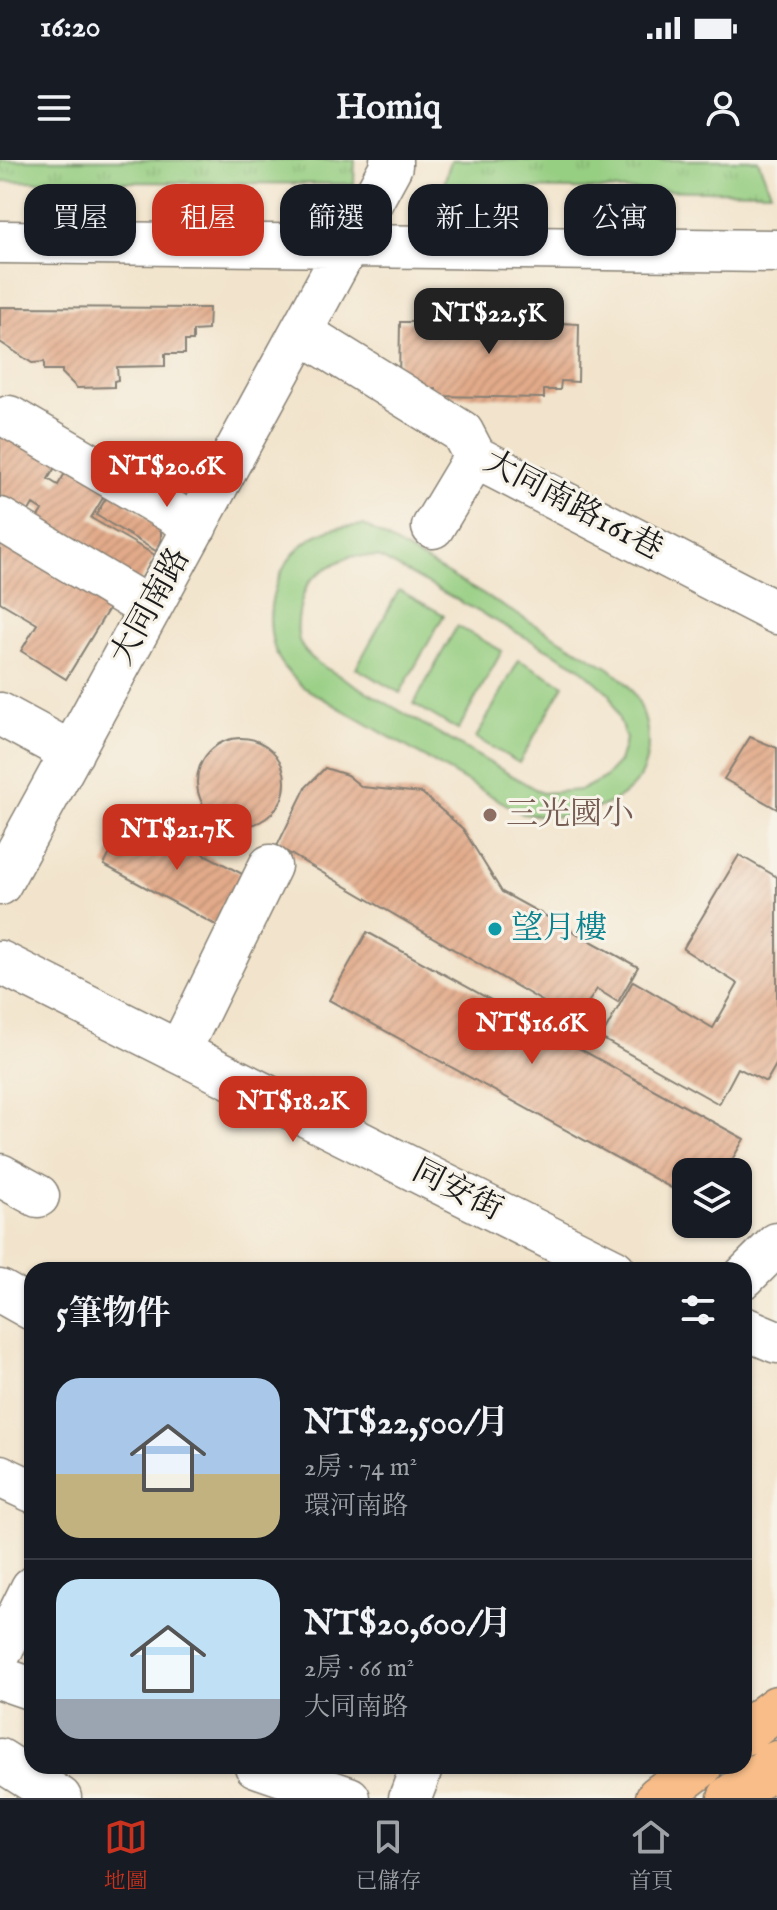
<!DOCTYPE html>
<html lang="zh-TW">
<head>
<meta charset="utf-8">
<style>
	:root { --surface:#171b24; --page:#20242c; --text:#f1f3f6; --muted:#9ea1a6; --line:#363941; --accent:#c8321e }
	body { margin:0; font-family:"IM FELL English","Noto Serif TC",serif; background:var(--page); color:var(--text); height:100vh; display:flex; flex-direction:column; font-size:30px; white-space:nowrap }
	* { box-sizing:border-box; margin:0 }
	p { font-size:26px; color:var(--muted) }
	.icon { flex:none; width:44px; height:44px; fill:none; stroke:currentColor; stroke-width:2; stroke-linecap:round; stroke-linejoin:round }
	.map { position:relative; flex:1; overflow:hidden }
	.sheet { position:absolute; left:24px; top:1102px; width:728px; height:512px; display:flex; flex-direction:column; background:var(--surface); border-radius:24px; box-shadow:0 2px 6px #0004 }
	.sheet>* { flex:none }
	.guide { position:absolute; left:24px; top:24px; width:730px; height:72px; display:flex; gap:16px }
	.buttons { position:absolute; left:672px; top:998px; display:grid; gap:16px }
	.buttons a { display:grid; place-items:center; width:80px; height:80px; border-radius:16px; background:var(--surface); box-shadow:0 2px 6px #0004; font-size:40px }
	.price { position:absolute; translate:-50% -68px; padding:0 18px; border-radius:16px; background:var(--accent); color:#fff; font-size:26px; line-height:52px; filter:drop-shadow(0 2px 4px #0008) }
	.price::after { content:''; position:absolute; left:50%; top:48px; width:24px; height:18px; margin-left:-12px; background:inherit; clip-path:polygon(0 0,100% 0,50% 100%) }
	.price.on { background:#222; color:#fff }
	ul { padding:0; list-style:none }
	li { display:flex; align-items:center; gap:24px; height:200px; padding:0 32px }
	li+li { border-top:2px solid var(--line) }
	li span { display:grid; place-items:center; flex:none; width:224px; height:160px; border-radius:24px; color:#555 }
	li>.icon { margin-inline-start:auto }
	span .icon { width:96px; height:96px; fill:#fffc; stroke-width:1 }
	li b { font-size:34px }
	h2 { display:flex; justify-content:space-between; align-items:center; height:96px; padding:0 32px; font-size:34px }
	.chip { padding:0 28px; border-radius:24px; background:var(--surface); box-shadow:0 2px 6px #0004; font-size:28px; line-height:72px }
	.chip.on { background:var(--accent); color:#fff }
	.status { display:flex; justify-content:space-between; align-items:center; height:56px; padding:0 40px; background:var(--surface); direction:ltr }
	.status svg { height:22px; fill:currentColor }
	header { display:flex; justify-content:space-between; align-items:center; height:104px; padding:0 32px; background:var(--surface); font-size:36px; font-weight:800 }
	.tab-bar { display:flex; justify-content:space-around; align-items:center; height:112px; border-top:2px solid var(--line); background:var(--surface); font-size:22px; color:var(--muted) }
	.tab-bar a { display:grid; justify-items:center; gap:4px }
	.tab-bar .on { color:var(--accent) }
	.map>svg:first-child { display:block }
	.grass { fill:url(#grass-tufts); stroke:#59754f; stroke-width:2 }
	.garden { fill:#96ce82; stroke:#59754f; stroke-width:2; fill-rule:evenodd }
	.building { fill:url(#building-hatch) }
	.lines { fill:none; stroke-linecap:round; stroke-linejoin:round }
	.minor-casing { stroke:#878074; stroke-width:45 }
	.major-casing { stroke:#878074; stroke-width:47 }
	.minor { stroke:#fff; stroke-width:42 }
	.major { stroke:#f8bd88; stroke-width:44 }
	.education-dot { fill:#8d6e63; stroke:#f7f3e8; stroke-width:3 }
	.culture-dot { fill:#0f9aa8; stroke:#f7f3e8; stroke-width:3 }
	.labels { text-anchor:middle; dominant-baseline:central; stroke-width:6; stroke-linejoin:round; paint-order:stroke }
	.street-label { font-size:32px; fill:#1c1c1c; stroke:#f7f3e8 }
	.education-label { font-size:32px; fill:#785e54; stroke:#f7f3e8; text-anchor:start }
	.culture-label { font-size:32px; fill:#0d838f; stroke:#f7f3e8; text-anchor:start }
</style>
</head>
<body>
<div class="status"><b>16:20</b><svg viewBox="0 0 49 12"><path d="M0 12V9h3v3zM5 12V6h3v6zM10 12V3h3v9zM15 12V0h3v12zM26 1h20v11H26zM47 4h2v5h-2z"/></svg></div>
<header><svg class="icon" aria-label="menu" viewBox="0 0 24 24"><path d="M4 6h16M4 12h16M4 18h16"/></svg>Homiq<svg class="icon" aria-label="person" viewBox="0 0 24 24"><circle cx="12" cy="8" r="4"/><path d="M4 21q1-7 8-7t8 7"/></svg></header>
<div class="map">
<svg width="777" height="1638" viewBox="0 0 777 1638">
	<defs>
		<pattern id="grass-tufts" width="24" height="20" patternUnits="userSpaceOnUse" patternTransform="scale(2)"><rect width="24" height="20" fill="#96ce82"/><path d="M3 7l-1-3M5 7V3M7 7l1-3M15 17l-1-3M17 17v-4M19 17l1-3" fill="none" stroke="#81b070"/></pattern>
		<pattern id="building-hatch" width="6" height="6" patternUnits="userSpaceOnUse" patternTransform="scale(2)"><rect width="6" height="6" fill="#e2aa8a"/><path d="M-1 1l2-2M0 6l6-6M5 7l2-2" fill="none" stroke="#c19276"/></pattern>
	</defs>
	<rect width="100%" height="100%" fill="#f7f3e8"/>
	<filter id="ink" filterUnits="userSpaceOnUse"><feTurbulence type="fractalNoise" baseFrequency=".0125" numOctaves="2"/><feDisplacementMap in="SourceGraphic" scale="16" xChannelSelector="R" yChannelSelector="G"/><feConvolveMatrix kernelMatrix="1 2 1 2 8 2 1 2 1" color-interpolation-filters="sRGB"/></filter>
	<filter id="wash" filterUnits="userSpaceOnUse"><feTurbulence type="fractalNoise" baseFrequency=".006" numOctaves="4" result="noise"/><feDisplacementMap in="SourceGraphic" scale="32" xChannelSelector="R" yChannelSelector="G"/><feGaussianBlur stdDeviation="1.8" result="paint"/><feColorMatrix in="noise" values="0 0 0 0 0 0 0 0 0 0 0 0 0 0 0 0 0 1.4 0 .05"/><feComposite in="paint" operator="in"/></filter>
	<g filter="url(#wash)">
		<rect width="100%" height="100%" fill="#f2e4cc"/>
		<path class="grass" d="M0 0H355L354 24 0 21Z
			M451 0H758L771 32 443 27Z"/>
		<path class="garden" d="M364 365 609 508C615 513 623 519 628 525 650 552 658 602 630 629 615 644 587 653 567 656 553 658 537 655 523 654L303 527C291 515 279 504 274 487 261 442 282 388 326 371 337 366 352 367 364 365ZM351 396 379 397 578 506 610 534 626 579 619 602 604 618 581 630 542 633 319 504C313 499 304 492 301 485 293 471 301 430 312 419 324 408 337 402 351 396Z
			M399 430 444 455 400 533 356 508Z
			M457 466 502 491 458 570 414 544Z
			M519 500 564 525 519 603 476 578Z"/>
		<g id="blocks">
			<path class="building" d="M0 147 209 148 208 170 193 171V181H185V194H165V206L117 207 118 220 114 221V227L77 228 62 213V210H44V202L32 203 0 182Z
				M423 156 560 159V163L579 164 578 222 561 221 560 230H544V238L436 236V228H419L399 221 400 162H423Z
				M0 260 62 296 48 319 58 325 71 303 110 326 91 358 155 395 136 428 32 367 42 350 33 344 23 361 0 348Z
				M111 330 161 370V382L156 391 96 355Z
				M0 378 111 445 66 519 21 491 37 464 0 442Z
				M750 577 777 588V649L724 619Z
				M197 622a44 44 0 1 1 88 0a44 44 0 1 1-88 0Z
				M325 608 347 615 362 627 422 633 463 669 502 732 638 807 618 842 597 829 576 861 277 686 306 627Z
				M129 655 250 718 225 770 104 705Z
				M739 695 777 717V903L766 922 738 908 719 944 601 878 633 821 713 868 738 824 683 789Z
				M367 772 744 979 725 1012H686V1036L329 840Z"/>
		</g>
	</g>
	<g filter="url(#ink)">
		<use href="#blocks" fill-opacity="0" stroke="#878074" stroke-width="2"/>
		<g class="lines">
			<g class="minor-casing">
				<path id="minor" d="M0 82 777 91
					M301 172 462 272 475 297 777 453
					M9 257 196 366
					M0 359 150 449
					M433 367 475 297
					M0 554 72 593
					M0 724 391 6V0
					M0 802 614 1110
					M180 890 270 706
					M0 1015 38 1036
					M744 1117 777 1084
					M0 1131 32 1149
					M744 1168 777 1182
					M0 1316 32 1331
					M0 1493 32 1428
					M0 1518 32 1529
					M0 1600 60 1638
					M256 1606 349 1638
					M410 1638 422 1606"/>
			</g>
			<g class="major-casing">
				<path id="major" d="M744 1573 777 1548
					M658 1638 700 1606
					M730 1638 777 1603"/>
			</g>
			<use href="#minor" class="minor"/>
			<use href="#major" class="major"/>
		</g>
	</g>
	<circle class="education-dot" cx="490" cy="655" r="8"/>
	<circle class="culture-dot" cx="495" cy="769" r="8"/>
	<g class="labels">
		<g class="street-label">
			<text transform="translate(573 346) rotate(28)">大同南路161巷</text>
			<text transform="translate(151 447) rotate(-61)">大同南路</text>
			<text transform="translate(457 1031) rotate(27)">同安街</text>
		</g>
		<g class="education-label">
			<text x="506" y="655">三光國小</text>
		</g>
		<g class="culture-label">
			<text x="511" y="769">望月樓</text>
		</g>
	</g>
</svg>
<div class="buttons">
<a><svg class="icon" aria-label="layers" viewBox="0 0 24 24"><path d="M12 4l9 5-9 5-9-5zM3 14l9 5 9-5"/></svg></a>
</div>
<b class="price on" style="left:489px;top:196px">NT$22.5K</b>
<b class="price" style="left:167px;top:349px">NT$20.6K</b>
<b class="price" style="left:177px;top:712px">NT$21.7K</b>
<b class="price" style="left:532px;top:906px">NT$16.6K</b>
<b class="price" style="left:293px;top:984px">NT$18.2K</b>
<div class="guide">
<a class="chip">買屋</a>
<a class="chip on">租屋</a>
<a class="chip">篩選</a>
<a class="chip">新上架</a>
<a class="chip">公寓</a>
</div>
<section class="sheet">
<h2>5筆物件<svg class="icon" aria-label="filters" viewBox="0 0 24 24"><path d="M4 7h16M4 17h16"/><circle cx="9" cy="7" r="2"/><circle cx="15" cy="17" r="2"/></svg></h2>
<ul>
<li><span style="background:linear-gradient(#a9c7e8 60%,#c2b280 0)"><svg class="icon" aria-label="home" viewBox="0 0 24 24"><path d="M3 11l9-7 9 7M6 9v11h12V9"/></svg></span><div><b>NT$22,500/月</b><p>2房 · 74 m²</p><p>環河南路</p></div></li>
<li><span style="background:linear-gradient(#bfe0f5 75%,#9aa5b1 0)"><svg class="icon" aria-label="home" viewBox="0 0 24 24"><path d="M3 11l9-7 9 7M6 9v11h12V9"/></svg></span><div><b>NT$20,600/月</b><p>2房 · 66 m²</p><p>大同南路</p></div></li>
</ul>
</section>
</div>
<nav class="tab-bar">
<a class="on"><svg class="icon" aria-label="map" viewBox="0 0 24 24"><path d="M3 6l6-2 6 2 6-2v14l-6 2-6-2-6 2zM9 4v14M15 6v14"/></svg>地圖</a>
<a><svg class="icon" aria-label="saved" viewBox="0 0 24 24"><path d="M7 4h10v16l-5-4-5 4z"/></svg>已儲存</a>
<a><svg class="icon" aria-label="home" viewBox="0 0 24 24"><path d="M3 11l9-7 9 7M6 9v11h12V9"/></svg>首頁</a>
</nav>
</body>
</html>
